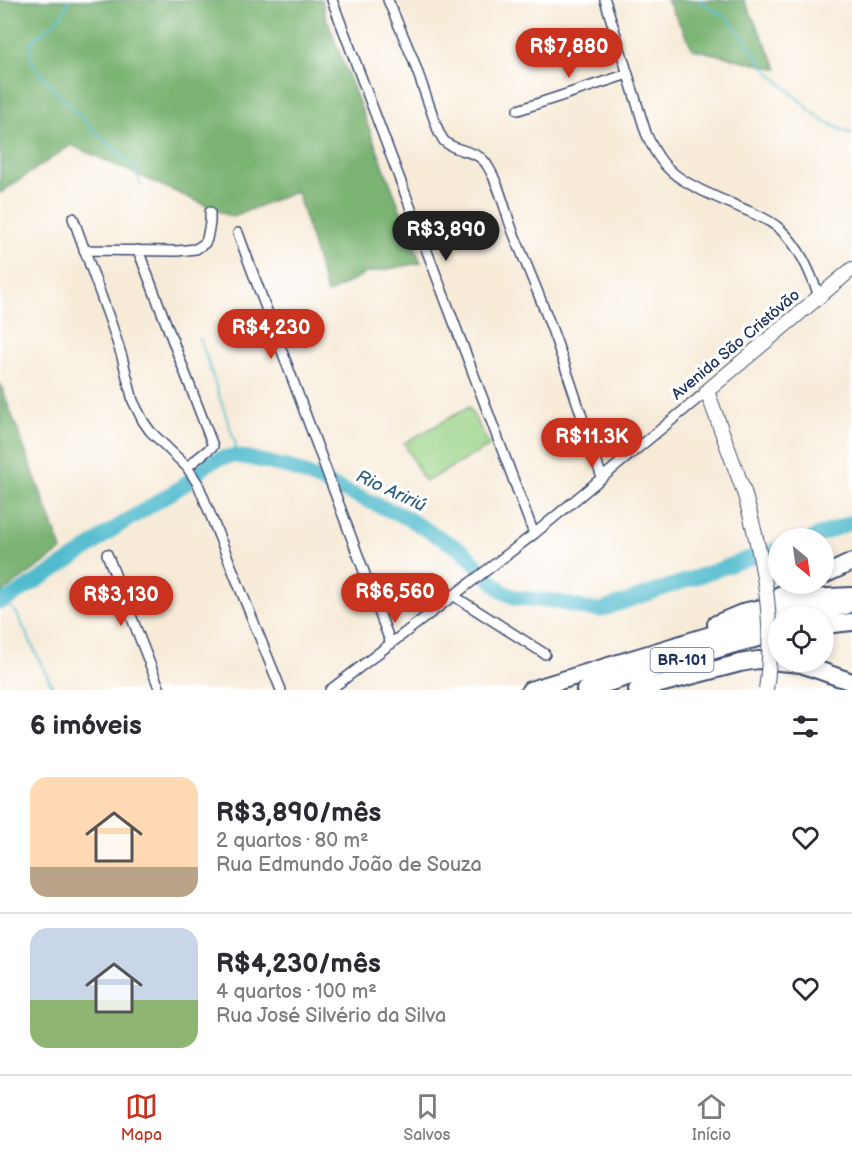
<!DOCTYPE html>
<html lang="pt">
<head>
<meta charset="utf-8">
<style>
	:root { --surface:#fff; --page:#f7f7f7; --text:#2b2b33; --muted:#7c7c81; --line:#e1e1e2; --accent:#c8321e }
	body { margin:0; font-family:"Balsamiq Sans",sans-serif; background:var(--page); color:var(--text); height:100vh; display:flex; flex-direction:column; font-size:22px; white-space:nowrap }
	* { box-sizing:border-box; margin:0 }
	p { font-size:20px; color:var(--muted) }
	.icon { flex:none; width:33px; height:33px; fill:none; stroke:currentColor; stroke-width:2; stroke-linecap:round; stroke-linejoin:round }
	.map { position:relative; height:690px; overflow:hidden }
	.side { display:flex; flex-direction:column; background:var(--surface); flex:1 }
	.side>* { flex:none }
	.needle { width:39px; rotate:151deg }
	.buttons { position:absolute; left:768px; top:528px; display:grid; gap:12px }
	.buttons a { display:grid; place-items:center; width:66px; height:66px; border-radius:50%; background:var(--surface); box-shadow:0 3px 9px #0003; font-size:30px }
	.price { position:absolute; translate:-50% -51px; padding:0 14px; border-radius:21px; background:var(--accent); color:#fff; font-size:20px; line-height:39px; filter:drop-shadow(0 2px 3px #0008) }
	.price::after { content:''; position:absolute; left:50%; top:36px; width:18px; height:14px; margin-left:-9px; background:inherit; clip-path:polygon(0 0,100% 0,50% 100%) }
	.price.active { background:#222; color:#fff }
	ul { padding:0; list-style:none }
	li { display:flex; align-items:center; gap:18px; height:150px; padding:0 30px }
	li+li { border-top:2px solid var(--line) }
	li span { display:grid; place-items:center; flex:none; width:168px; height:120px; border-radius:18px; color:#555 }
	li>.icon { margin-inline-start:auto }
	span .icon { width:72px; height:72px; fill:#fffc; stroke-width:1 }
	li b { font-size:26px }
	h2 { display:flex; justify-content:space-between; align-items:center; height:72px; padding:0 30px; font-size:26px }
	.tabs { display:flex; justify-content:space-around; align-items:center; height:84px; border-top:2px solid var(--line); background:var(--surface); font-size:16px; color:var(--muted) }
	.tabs a { display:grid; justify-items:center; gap:3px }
	.tabs .active { color:var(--accent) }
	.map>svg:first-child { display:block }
	.green { fill:#98d184; stroke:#5a8071; stroke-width:1.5 }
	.forest { fill:#7ab372; stroke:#4a7168; stroke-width:1.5 }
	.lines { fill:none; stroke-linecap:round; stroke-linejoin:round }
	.stream { stroke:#51bbce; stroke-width:2 }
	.river { stroke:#51bbce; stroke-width:15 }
	.street-casing { stroke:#3c4b70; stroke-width:12 }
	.secondary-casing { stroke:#3c4b70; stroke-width:16 }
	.highway-casing { stroke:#3c4b70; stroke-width:20 }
	.street { stroke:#fff; stroke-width:9 }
	.secondary { stroke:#fff; stroke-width:14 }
	.highway { stroke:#fff; stroke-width:16 }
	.secondary-bridge-casing { stroke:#3c4b70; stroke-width:16; stroke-linecap:butt }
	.secondary-bridge { stroke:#fff; stroke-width:14 }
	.labels { text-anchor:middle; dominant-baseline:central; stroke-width:6; stroke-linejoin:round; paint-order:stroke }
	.shield { fill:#fff; stroke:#5f6d8e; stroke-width:1.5 }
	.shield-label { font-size:15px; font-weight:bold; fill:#1b2f5e }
	.street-label { font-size:16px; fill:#1b2f5e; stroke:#fff }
	.water-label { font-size:18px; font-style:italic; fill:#2e6085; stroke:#fff }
</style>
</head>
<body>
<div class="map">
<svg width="852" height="690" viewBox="0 0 852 690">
	<rect width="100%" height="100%" fill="#fff"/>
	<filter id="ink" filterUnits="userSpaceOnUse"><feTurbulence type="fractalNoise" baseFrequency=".0167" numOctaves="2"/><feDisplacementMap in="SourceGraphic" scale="12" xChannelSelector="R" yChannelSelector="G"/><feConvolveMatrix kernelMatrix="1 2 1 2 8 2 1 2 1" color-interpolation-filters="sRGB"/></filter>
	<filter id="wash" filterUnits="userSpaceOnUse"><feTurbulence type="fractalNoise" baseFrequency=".008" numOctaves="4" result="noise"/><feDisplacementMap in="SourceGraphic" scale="24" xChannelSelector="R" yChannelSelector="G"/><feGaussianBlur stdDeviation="1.35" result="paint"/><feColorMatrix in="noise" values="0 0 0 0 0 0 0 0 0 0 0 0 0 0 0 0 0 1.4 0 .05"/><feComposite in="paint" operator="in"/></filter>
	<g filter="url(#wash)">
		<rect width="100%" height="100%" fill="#f7ebd8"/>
		<path class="green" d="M469 407 490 446 425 482 404 443Z"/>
		<path class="forest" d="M0 0H322L325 15 421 263 366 273 327 294 297 191 232 217 71 145 0 193Z
			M667 0H744L778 69 693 49Z
			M0 383 62 550 0 594Z"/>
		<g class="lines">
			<path class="stream" d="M69 0C65 18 44 31 30 42L32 63 59 94 97 133 134 167 141 186
				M700 0 704 4 729 19 769 72 810 110 825 122 852 134
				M200 339 236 445 234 456
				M3 601 16 612 54 690"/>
			<path class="river" d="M812 538 852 522
				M0 602 10 598 86 550 109 532 184 485 209 463 221 458 234 456 249 458 291 468 403 516 463 551 503 592 517 598 556 601 587 609 601 610 728 566C744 559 761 555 778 549"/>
		</g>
	</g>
	<g filter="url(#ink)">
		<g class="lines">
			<g class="street-casing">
				<path id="street" d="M332 0 534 534
					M388 0 413 59 439 133C441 135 442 138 444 141 456 153 478 149 487 165 501 187 505 213 515 237 531 275 547 313 560 352 575 394 588 436 602 478
					M605 0 646 133C652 147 659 161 671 171 688 187 726 201 748 211 760 216 771 221 780 229 800 247 810 272 819 296
					M518 110 628 74
					M73 218 112 326 122 357 133 401 143 421 150 431 187 467 198 484 281 690
					M238 233 391 644
					M84 250 177 251 196 249 205 243 207 239 210 223V212
					M138 250 213 446 187 467
					M107 554 160 690
					M454 596 545 654
					M330 690 534 534 707 391"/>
			</g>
			<g class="secondary-casing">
				<path id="secondary" d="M744 492 707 391 852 269"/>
			</g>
			<g class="highway-casing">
				<path id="highway" d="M824 575 852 562
					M769 600 803 584
					M780 616 845 606
					M716 624 747 611 808 598 852 596
					M824 625 852 622
					M530 690 727 630 778 617
					M585 690 731 645 778 633
					M637 690 740 663 758 660 801 664 852 682"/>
			</g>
			<use href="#street" class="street"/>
			<use href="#secondary" class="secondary"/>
			<use href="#highway" class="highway"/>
			<g class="secondary-bridge-casing">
				<path id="secondary-bridge" d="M744 492C763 559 776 620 766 690"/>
			</g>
			<use href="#secondary-bridge" class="secondary-bridge"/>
		</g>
	</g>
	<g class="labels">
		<rect class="shield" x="650.5" y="648" width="63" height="24" rx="4.5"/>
		<g class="shield-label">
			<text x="682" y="660">BR-101</text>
		</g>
		<g class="street-label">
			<text transform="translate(736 345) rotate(-40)">Avenida São Cristóvão</text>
		</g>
		<g class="water-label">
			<text transform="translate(391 491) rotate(25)">Rio Aririú</text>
		</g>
	</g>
</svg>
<div class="buttons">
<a><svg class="needle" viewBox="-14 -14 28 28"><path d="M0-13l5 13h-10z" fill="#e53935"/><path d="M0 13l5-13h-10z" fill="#7c7c81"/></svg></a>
<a><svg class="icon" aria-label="locate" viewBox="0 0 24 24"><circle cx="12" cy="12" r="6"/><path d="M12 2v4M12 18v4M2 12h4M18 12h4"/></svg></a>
</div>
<b class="price" style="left:569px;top:79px">R$7,880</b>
<b class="price active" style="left:446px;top:262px">R$3,890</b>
<b class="price" style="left:271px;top:360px">R$4,230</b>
<b class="price" style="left:592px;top:469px">R$11.3K</b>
<b class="price" style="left:395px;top:624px">R$6,560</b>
<b class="price" style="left:121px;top:627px">R$3,130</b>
</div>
<section class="side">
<h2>6 imóveis<svg class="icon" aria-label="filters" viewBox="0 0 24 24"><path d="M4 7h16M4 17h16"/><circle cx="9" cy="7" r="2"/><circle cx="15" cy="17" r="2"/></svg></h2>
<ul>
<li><span style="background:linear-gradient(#ffd9b3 75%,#b9a48a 0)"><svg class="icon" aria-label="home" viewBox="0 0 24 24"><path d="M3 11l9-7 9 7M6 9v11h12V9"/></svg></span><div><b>R$3,890/mês</b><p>2 quartos · 80 m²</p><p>Rua Edmundo João de Souza</p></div><svg class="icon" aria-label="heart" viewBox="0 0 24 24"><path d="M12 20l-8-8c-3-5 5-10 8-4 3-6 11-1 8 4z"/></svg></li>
<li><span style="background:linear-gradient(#c9d6e8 60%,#8fb573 0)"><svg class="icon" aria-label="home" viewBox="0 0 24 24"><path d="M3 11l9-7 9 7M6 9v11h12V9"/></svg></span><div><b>R$4,230/mês</b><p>4 quartos · 100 m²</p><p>Rua José Silvério da Silva</p></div><svg class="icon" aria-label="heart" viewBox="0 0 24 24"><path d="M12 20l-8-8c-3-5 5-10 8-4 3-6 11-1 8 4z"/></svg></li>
</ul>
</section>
<nav class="tabs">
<a class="active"><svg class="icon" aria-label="map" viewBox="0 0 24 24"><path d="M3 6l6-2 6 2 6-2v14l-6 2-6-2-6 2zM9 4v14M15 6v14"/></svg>Mapa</a>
<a><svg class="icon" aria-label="saved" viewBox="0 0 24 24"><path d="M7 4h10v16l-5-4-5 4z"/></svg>Salvos</a>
<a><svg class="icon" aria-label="home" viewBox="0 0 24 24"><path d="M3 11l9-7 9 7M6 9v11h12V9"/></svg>Início</a>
</nav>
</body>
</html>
